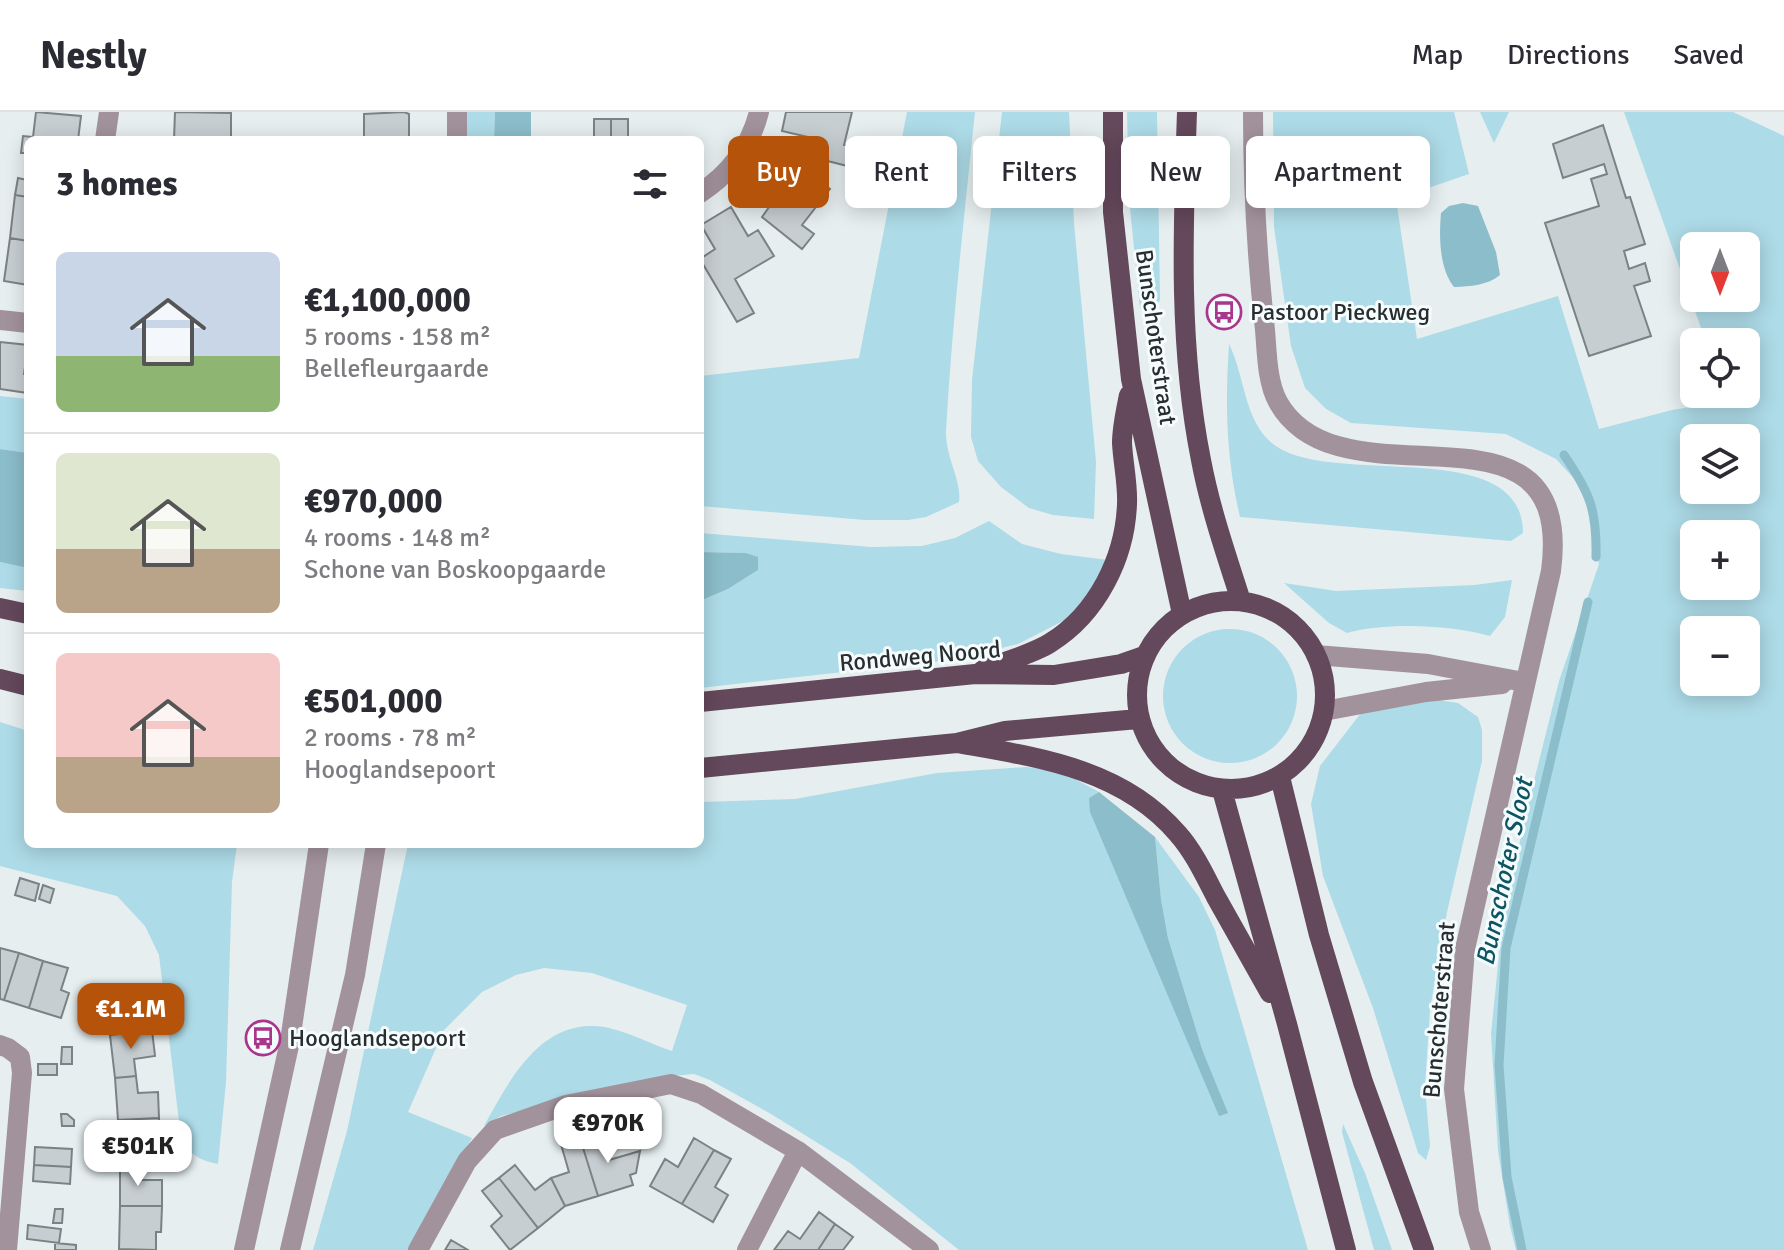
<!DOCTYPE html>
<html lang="en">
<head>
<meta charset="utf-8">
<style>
	:root { --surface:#fff; --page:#f7f7f7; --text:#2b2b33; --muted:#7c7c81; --line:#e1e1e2; --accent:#b45309 }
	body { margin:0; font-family:Signika,sans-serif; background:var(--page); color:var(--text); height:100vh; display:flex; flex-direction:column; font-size:30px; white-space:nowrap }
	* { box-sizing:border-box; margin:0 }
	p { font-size:26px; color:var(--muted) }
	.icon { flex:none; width:44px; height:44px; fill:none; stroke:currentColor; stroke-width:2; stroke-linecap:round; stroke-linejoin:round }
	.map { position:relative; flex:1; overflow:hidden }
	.sheet { position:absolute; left:24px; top:24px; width:680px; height:712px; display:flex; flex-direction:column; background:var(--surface); border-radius:12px; box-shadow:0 4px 20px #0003 }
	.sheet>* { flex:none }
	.banner { position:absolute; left:728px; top:24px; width:760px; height:72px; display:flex; gap:16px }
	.needle { width:52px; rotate:180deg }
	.fabs { position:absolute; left:1680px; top:120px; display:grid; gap:16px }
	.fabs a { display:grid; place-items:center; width:80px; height:80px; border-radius:12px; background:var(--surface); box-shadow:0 4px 20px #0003; font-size:40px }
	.price { position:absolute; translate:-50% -68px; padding:0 18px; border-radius:16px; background:#fff; color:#222; font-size:26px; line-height:52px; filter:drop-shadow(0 2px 4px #0008) }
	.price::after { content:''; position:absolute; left:50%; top:48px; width:24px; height:18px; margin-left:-12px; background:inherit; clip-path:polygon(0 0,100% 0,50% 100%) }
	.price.on { background:var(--accent); color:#fff }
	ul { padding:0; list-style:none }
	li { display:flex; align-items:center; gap:24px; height:200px; padding:0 32px }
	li+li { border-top:2px solid var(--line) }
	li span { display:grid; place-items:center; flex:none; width:224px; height:160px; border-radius:12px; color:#555 }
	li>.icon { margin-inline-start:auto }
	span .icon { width:96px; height:96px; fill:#fffc; stroke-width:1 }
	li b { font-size:34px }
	h2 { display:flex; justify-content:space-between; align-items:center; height:96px; padding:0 32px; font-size:34px }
	.chip { padding:0 28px; border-radius:12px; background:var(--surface); box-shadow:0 4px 20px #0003; font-size:28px; line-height:72px }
	.chip.on { background:var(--accent); color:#fff }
	header { display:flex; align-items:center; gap:48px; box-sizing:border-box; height:112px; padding:0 40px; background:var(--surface); border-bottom:2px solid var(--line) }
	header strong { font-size:38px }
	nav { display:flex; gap:44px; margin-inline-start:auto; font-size:28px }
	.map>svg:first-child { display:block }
	.green { fill:#addbe7; fill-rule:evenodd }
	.water { fill:#8bbdca }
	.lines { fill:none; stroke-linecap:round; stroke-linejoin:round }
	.stream { stroke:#8bbdca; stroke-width:9 }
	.building { fill:#c7ced1; stroke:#7b8284; stroke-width:2 }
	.minor { stroke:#a2929c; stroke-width:20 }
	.tertiary { stroke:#a2929c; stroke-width:20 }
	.primary { stroke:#64485b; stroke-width:20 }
	.labels { text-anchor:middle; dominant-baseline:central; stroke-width:6; stroke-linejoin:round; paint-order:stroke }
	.poi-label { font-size:24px; fill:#2a2d2e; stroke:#f4fcfe; text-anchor:start }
	.street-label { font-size:24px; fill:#2a2d2e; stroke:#f4fcfe }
	.water-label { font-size:26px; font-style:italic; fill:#0e5463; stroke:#f4fcfe }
</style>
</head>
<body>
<header>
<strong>Nestly</strong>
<nav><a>Map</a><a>Directions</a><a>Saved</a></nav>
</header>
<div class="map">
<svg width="1784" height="1138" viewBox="0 0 1784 1138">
	<rect width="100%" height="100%" fill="#e6eef0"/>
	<path class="green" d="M467 0H495L494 28H467Z
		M907 0H975C964 106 952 212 946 319 945 345 962 368 959 390L926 405 908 408H865L700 394V264L859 246Z
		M1002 0H1069L1074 111 1096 350 1094 407 1053 403 1029 396 1001 375 978 349 971 325 972 268Z
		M1127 0H1157L1160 188 1149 204 1140 196 1129 86Z
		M1273 0H1454L1469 62 1396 87 1417 227 1558 184 1599 317 1672 298 1726 289 1724 282H1746V230H1706L1624 0H1733L1784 24V1138H1516L1510 1114 1498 1039 1491 922 1501 824 1524 709 1559 569 1599 452 1589 401 1580 373 1556 347 1506 322 1351 311 1326 297 1305 276 1291 234 1274 115ZM1694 134H1746V186H1694ZM1694 326H1746V378H1694ZM1694 422H1746V474H1694ZM1694 518H1746V570H1694Z
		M1480 0H1509L1494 31Z
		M1229 232C1245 264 1244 309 1273 332 1329 377 1523 321 1523 421L1511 429 1240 405C1226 345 1225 293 1229 232Z
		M0 284 28 287V341L0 337Z
		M989 409 1022 432 1061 442 1108 448 1091 479 1065 508 1018 532 951 548 700 576V489L728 477 758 458 757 445 746 441 700 440V421L871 435 922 434 955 426Z
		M0 450 28 456V479L0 476Z
		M1512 468 1505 505 1490 524C1450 513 1387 510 1347 521L1329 511 1284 471 1336 479 1475 473Z
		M1163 584a67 67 0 1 1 134 0a67 67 0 1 1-134 0Z
		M1425 586 1458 591 1478 605 1482 618V649L1447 800 1430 897 1425 975 1430 1034 1426 1048 1418 1041 1373 896 1323 764 1311 692 1320 654 1361 601Z
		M0 610 28 619V732H237L232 770 226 970 218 1052C199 1048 190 1043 181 1026L159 843 145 814 117 784 0 754Z
		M1026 655 1060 659 1099 680 1089 686 1203 940 1168 826 1161 787 1155 725 1199 785 1215 818 1308 1138H959L850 1051 771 1002 710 968 694 962 661 965 501 1004 484 1014C510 967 543 902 609 916 631 921 651 932 672 939L687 893 592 861 544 856 516 863 482 880 444 918 408 1000 472 1026 409 1138H313L347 1019 408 732H700V690L795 687 937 661Z
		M1343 1012 1365 1061 1392 1138H1374L1342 1020Z"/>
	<path class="water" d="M495 0H531V28H494Z
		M1463 91 1478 94 1496 140 1500 163C1486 174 1471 174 1454 175 1439 156 1439 124 1441 101L1449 94Z
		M0 337 28 341V456L0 450Z
		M700 440 746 441 758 445V458L728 477 700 489Z
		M1099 680 1155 725 1161 787 1168 826 1203 940 1228 1001 1219 1004 1090 700 1089 686Z"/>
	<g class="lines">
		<path class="stream" d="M1564 343C1590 381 1597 398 1596 445
			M1522 1138 1507 1065 1499 953 1506 836 1588 490"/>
	</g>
	<path class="building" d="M36 0 81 4 78 28H28V41H21L23 24 33 25Z
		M175 0 231 1V28H174Z
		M404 0 409 2V28H364V2Z
		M786 0H852L844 33 859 36 855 56 804 43 808 25 782 19Z
		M594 7H611V28H594Z
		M611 7H628V28H611Z
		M1603 13 1626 86 1630 85 1645 132 1624 139 1629 157 1645 151 1650 169 1634 174 1651 224 1589 244 1545 111 1599 94 1591 67 1607 62 1604 52 1563 66 1553 32Z
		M772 47 799 68 806 58 830 77 802 113 814 122 802 137 762 105 772 91 751 74Z
		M28 60V85L15 83 18 66 27 68Z
		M15 83 28 85V129L10 126Z
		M731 95 748 124 758 118 774 144 735 167 754 201 737 210 700 147 715 137 701 113Z
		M10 126 28 129V173L4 169Z
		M0 230 28 233 24 262 28 263V281L0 277Z
		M20 766 39 772 35 789 15 783Z
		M43 773 54 777 50 791 39 787Z
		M0 836 19 841 4 888 0 887Z
		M19 841 43 849 29 896 4 888Z
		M43 849 68 856 61 878 69 881 61 906 29 896Z
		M127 886 128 895 149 892 152 918 110 923 107 888Z
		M152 918 155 944 134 947 136 964 115 966 110 923Z
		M62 935H72V952H61Z
		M38 952H57V963H38Z
		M136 964 138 981 158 980 159 1006 118 1008 115 966Z
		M61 1002H67L74 1008V1014H62Z
		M159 1006 161 1032 140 1033 141 1051H120L118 1008Z
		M600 1017 609 1048 640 1039 636 1061 630 1063 633 1073 598 1084 579 1023Z
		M579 1023 598 1084 565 1094 551 1066 569 1060 560 1029Z
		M694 1026 714 1038 682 1092 650 1074 665 1047 678 1055Z
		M35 1035 72 1037 71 1055 34 1053Z
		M714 1038 731 1047 715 1075 728 1083 713 1110 682 1092Z
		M120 1051H141V1068H162V1094H120Z
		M34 1053 71 1055 70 1072 33 1069Z
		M515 1053 535 1078 551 1066 565 1094 538 1116 499 1066Z
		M499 1066 538 1116 510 1138 491 1114 502 1104 482 1079Z
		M120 1094H162L161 1120H156V1138L119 1137Z
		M55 1097H63L62 1111H53Z
		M819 1100 835 1112 818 1138H774L788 1119 800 1127Z
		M835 1112 853 1125 843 1138H818Z
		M28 1113 61 1117 59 1131 27 1127Z
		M451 1128 468 1138H445Z
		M55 1131 76 1133V1138H55Z"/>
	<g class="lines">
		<path class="minor" d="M1253 0C1253 73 1257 146 1265 218 1267 241 1267 270 1278 290 1341 403 1576 268 1551 459L1465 837 1454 977 1469 1100 1481 1138
			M105 28 109 0
			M457 28V0
			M700 81C731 61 750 35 759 0
			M0 208 28 211
			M1316 543 1428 552 1524 570
			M1324 599 1426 580 1502 572
			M0 933 8 936 20 945 22 961 7 1138
			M418 1138 467 1049 495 1018 566 993 671 972 701 982 798 1039 929 1138
			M747 1138 798 1039"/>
		<path class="tertiary" d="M244 1138 290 929 319 732
			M290 1138 355 863 376 732"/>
		<path class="primary" d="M1113 0V100L1131 267 1182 502
			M1187 0C1183 116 1178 233 1201 348 1210 396 1226 442 1241 489
			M1137 583a94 94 0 1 1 188 0a94 94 0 1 1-188 0Z
			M0 496 28 502
			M983 558C1004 549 1031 543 1050 531 1097 502 1125 446 1127 392 1128 372 1123 351 1122 331 1122 315 1126 298 1129 283
			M0 567 28 574
			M700 590 975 562 1054 563 1121 552 1144 544
			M957 631C1036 645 1122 656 1178 722 1194 740 1205 764 1216 785 1234 817 1252 849 1270 881
			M700 656 957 631 1005 619 1138 607
			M1280 665 1319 823 1363 970 1424 1138
			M1222 678 1287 912 1346 1138"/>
	</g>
	<defs>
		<g id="bus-ring" transform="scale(1.8)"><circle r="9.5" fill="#f4fcfe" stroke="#aa358d" stroke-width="1.5"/><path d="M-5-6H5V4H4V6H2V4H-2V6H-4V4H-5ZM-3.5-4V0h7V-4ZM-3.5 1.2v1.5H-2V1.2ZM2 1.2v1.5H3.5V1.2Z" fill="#aa358d"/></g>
	</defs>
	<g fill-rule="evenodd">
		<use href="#bus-ring" x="1224" y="200"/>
		<use href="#bus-ring" x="263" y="926"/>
	</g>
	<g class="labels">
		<g class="poi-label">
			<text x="1250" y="200">Pastoor Pieckweg</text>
			<text x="289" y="926">Hooglandsepoort</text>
		</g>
		<g class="street-label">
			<text transform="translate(1156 225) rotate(82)">Bunschoterstraat</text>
			<text transform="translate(920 544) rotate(-5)">Rondweg Noord</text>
			<text transform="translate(1439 898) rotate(-85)">Bunschoterstraat</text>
		</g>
		<g class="water-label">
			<text transform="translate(1505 760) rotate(-78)">Bunschoter Sloot</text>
		</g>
	</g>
</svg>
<div class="fabs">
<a><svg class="needle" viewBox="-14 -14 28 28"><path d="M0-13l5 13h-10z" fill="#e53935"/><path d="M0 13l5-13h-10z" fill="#7c7c81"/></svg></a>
<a><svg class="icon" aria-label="locate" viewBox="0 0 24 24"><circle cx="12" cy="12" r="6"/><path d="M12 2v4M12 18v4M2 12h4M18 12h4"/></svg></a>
<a><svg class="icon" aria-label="layers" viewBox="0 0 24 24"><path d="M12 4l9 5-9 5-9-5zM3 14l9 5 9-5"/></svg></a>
<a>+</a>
<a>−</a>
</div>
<b class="price on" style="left:131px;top:939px">€1.1M</b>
<b class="price" style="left:608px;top:1053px">€970K</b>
<b class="price" style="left:138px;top:1076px">€501K</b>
<div class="banner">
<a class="chip on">Buy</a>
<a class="chip">Rent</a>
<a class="chip">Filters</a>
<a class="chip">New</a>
<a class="chip">Apartment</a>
</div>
<section class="sheet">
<h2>3 homes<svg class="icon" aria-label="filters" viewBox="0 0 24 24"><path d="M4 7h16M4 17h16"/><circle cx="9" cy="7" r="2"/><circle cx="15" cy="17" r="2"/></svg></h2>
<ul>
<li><span style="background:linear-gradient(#c9d6e8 65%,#8fb573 0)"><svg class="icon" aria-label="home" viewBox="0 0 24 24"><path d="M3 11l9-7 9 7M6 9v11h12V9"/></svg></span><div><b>€1,100,000</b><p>5 rooms · 158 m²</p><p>Bellefleurgaarde</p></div></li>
<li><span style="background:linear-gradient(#dfe7d0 60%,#b9a48a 0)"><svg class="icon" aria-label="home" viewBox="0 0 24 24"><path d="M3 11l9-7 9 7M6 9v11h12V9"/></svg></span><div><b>€970,000</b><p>4 rooms · 148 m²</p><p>Schone van Boskoopgaarde</p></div></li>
<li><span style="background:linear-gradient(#f6c9c9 65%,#b9a48a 0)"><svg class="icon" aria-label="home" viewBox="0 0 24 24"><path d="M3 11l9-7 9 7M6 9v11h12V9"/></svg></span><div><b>€501,000</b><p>2 rooms · 78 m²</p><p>Hooglandsepoort</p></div></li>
</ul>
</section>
</div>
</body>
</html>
